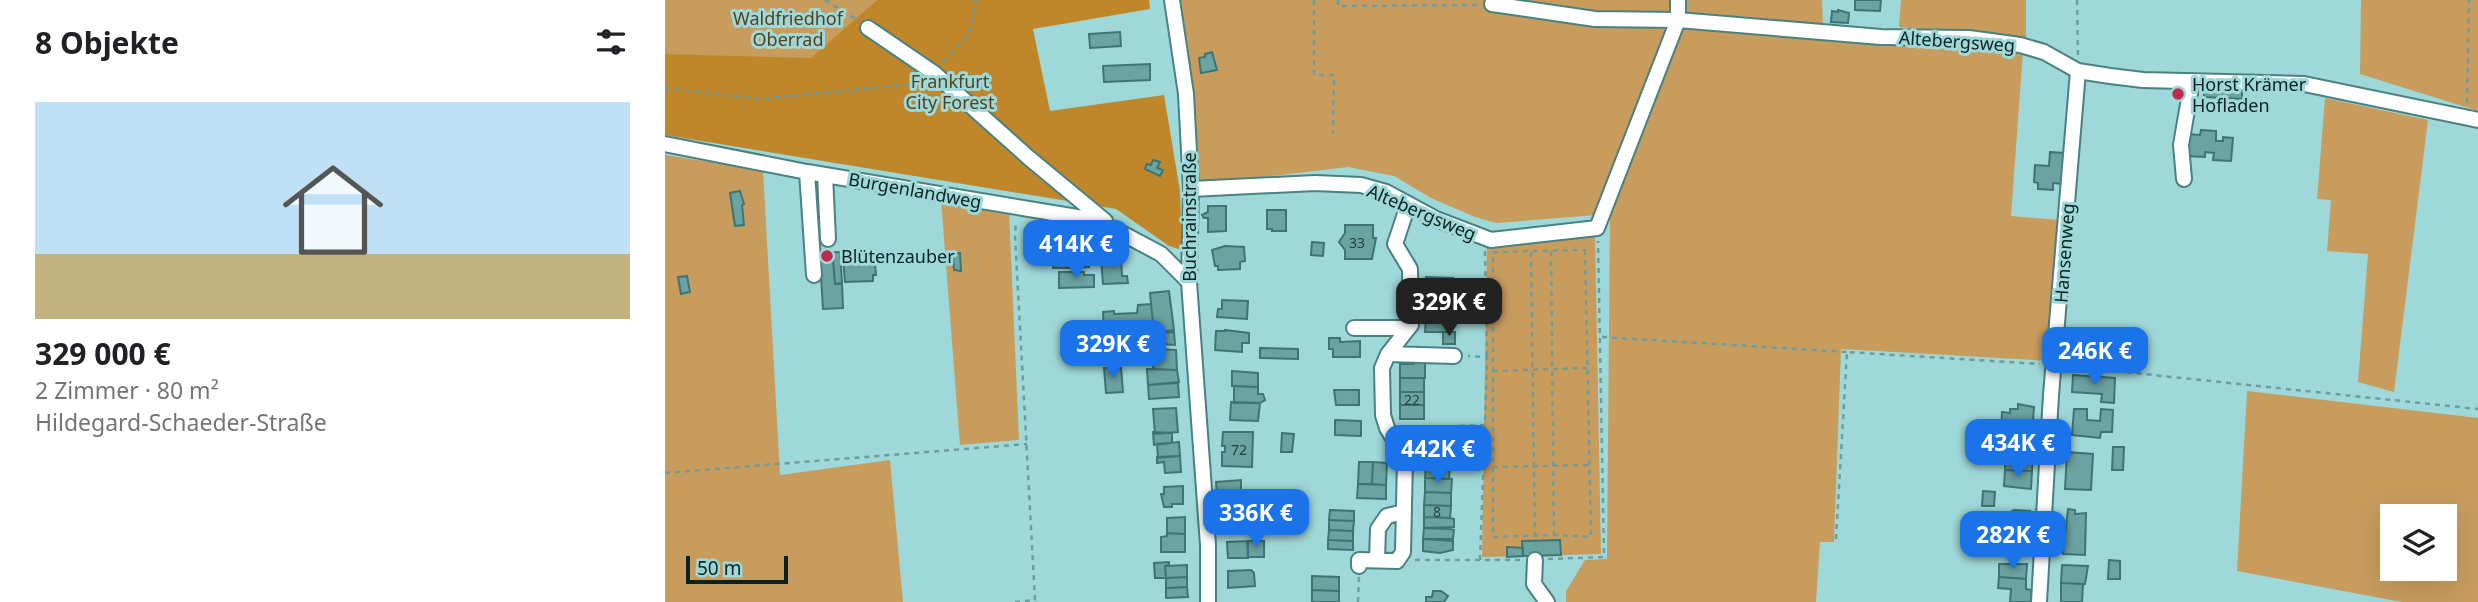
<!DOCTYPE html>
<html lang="de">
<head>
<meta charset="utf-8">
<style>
	:root { --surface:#fff; --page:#f6f6f6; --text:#202124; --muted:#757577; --line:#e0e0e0; --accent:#1a73e8 }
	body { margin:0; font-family:"Noto Sans",sans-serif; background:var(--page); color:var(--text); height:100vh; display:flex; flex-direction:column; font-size:26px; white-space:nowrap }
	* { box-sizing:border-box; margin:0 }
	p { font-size:23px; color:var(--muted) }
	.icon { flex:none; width:38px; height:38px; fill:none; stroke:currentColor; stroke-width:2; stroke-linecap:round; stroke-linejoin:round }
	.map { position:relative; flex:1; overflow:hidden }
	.panel { display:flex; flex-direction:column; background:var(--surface); width:665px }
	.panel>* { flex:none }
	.buttons { position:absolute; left:1715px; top:504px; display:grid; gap:14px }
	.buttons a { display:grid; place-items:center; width:77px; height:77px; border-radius:0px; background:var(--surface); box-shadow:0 7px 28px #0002; font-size:35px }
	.scale { position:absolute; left:21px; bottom:18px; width:102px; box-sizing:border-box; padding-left:7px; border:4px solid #0b2323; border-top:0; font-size:19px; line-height:24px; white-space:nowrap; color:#0b2323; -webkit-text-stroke:5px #9fd8d8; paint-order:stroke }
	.price { position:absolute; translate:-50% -60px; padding:0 16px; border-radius:14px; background:var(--accent); color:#fff; font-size:23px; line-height:46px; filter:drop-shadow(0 2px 4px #0008) }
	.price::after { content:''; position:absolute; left:50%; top:42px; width:21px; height:16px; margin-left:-10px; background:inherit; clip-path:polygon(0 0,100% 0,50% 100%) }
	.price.on { background:#222; color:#fff }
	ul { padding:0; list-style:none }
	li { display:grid; align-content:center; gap:14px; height:371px; padding:0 35px }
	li+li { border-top:2px solid var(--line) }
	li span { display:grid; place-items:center; height:217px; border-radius:0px; color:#555 }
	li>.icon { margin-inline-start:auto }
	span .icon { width:126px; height:126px; fill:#fffc; stroke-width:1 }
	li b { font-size:30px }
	h2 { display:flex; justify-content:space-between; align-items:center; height:84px; padding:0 35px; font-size:30px }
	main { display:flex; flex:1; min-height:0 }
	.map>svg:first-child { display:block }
	.green { fill:#c89c5d; fill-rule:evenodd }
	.forest { fill:#c0872a }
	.building { fill:#6ba3a2; stroke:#3e7574; stroke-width:2 }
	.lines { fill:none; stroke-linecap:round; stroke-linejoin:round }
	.minor-casing { stroke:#4a8181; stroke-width:18 }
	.path { stroke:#6f9d9d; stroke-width:2.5; stroke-dasharray:5 5; stroke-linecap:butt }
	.minor { stroke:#fff; stroke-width:14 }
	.poi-dot { fill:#bd2d49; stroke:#9fd8d8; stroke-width:2.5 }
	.labels { text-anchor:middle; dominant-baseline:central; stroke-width:6; stroke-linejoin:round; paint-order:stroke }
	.number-label { font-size:14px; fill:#234343 }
	.park-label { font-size:18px; fill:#59401b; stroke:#9fd8d8 }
	.street-label { font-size:18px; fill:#0b2323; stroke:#9fd8d8 }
	.poi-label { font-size:18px; fill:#0b2323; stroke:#9fd8d8; text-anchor:start }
</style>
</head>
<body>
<main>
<section class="panel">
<h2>8 Objekte<svg class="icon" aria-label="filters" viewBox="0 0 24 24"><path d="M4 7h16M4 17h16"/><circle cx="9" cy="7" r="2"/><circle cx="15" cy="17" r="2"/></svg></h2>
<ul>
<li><span style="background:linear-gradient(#bfe0f5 70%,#c2b280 0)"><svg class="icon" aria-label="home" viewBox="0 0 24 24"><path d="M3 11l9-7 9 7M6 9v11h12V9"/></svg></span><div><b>329 000 €</b><p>2 Zimmer · 80 m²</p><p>Hildegard-Schaeder-Straße</p></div></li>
</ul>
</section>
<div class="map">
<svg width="1813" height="602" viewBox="0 0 1813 602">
	<rect width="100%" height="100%" fill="#9fd8d8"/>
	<path class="green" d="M0 0H212L146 59 0 54Z
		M513 0H1157L1158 26 1165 37 1358 51 1346 216 1395 220 1385 361 1176 349 1169 542H1155L1151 602H901V591L920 560 942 559 945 214 831 223 810 217 766 198 729 176 683 167 532 185Z
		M1236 0H1361V38L1234 27Z
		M1696 0H1813V111L1695 74Z
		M1660 98 1763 120 1729 392 1693 382 1703 254 1662 251 1666 200 1652 199Z
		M0 155 98 170 115 475 225 460 238 602H0Z
		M276 200 344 211 354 440 295 445Z
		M930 233 936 554 817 557 822 243Z
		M1582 391 1813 418V602H1737L1572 571ZM1727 516H1780V569H1727Z"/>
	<path class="forest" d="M212 0H484L485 9 368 29 385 111 499 95 515 191 517 250 504 246 451 209 0 135V54L146 58Z"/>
	<path class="building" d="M1190 0H1216L1215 11 1190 10Z
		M1173 10 1184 13 1183 23 1166 22 1167 11 1173 12Z
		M455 32 456 46 425 48 424 34Z
		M547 52 552 70 536 73 534 58 540 57V54Z
		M485 64V80L439 82 438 66Z
		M1539 86 1577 87V99L1539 97Z
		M1536 130 1551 131V141H1558V137L1568 138 1566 161 1548 160 1549 153 1540 152V157L1522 156 1523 134 1535 135Z
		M1385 152 1400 153 1397 184 1388 183V190L1373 189V183L1369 182 1370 165 1384 166Z
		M488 160 495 162 492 168 498 170 495 176 480 169 482 164 486 165Z
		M75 191 79 204 77 205 79 225 70 226 65 193Z
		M543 206H561V231L543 232V218H539L537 215 543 212Z
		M602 210H621V231H607V229H602Z
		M680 225H708V238H711L707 259H680V250L674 242 680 233Z
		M427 230 438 235 448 243 441 253 429 245Z
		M381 236H412V248L381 249Z
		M412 237H424V267L412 268Z
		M647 242 659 243 658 256 646 255Z
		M560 246 579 247 580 261 575 262V269L553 270V266H550L547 250Z
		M412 248V258H388V265H381V256H375V249Z
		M175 252 177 283 170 284 168 260H155V253Z
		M288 253H295L296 271 289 270Z
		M204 255 206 258 207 264H210L211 275H208V281L180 282 178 259 198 258Z
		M388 258H412V268H388Z
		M456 258 457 276H462L463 283 438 284 436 259Z
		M168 259 170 284 177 283 178 308 158 309 155 260Z
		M394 272H419V275H429V287L394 288Z
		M22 276 25 292 16 294 13 277Z
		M761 277 788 278 787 287H761Z
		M761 287 788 288 787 297H761Z
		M504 291 509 330 489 333 485 293Z
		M761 297 787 298V307H761Z
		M557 300 583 301 582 319 552 317 553 309H557Z
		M486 304 489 332 439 335 438 312 449 311V314L472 313 473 305Z
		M761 307 787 308V317H761Z
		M761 317 787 318V326H784V332H760Z
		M560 330 584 333V343H577V352L550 350 551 331H560Z
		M509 332 510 345 498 344 497 333Z
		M778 332H790V344H778Z
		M664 338H675V342L695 341V357H668V349H664Z
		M595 348 633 349V359L595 358Z
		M489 349 511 350 512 370 488 369Z
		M749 361 760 362V378H735V364H749Z
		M439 368H456L458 392 441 393Z
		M482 369 512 370 514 382 483 385Z
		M567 371 593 373V387L567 386Z
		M1408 375 1450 378 1449 403 1436 402 1437 394 1407 392Z
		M735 378H759V392H735Z
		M513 383 514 397 484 399 483 385Z
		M569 386 593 387V394H598L600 400 595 403H569Z
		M669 390H694V405H671Z
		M735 392H759V405H735Z
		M566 402 595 403 593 421 565 420Z
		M1353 404 1369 407 1368 421 1355 422 1357 429H1368L1367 441 1354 440V437H1336L1337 412 1345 413V409H1353Z
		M735 405H759V419H735Z
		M511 408 513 432 490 434 488 409Z
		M1409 409H1422V420L1435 421 1436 409 1448 410 1447 432H1436L1435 438 1407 435Z
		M670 420 696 421V436L670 435Z
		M488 432 507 433V443L489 445Z
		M558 432H588L587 467 557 466V452H560V446H557Z
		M617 433 629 434 627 452H616Z
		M514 442 515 456 493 458 492 444Z
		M761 446 776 447V450L790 451V457L785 458V465L761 464Z
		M1448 447H1459L1458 470H1447Z
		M1344 452 1368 454 1367 471 1340 470 1341 454Z
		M1402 452 1428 454 1426 490 1400 489Z
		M515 456 516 472 500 473 499 462 492 463V457Z
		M694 462H708L707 484H693Z
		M708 462 722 463 721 485 707 484Z
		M761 464 785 465 784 479 760 478Z
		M1340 470 1367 471 1366 489 1339 486Z
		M760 478 787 479 786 493 760 492Z
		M576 480V495L572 496V506L553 507 551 482Z
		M693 484 721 485V499L692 498Z
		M518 486V504H507V507H499L496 494H499V487Z
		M1318 491 1330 492 1329 506H1317Z
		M760 492 786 493V506L759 505Z
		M605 495 606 505H580V496Z
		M592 505H605V517H592Z
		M759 505 786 506 785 518 759 517Z
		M1403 509 1410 510V514L1421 513 1420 555 1398 554Z
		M665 510 689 511V521L664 520Z
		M1349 510 1365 511 1363 545 1357 544 1356 547 1347 544 1348 525 1345 524V512Z
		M561 514H577L579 528 562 529Z
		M520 517V534L502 533V518Z
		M759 517 785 518 789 519V527L759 528Z
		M664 520 689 521 688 531 664 530Z
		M759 528 785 529 789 530 788 539H758Z
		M664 530 688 531V541L663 540Z
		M502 533 520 534V552H496V537L502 536Z
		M758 539 788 541V550L775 553 758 551Z
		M663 540 688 541V550L663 549Z
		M895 540 896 555 858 556 857 541Z
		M582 541H599V557H583Z
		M583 541V558H563L562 542Z
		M842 547 858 548V556L842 557Z
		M1444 560 1455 561V579H1443Z
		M504 562V565L500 566 501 578H490L489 563Z
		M1334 564H1362L1361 579 1334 577Z
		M522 565V577L501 578 500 566Z
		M1397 565 1423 566 1420 584 1396 583Z
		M586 570 589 573 590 586 563 588V571Z
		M647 576 674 577V591L647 590Z
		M522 577V587L501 588V578Z
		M1334 577 1361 579V589L1366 590V602H1345L1346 589 1333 588Z
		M1396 583 1418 584 1417 602H1396Z
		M522 587 523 597 501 598V588Z
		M647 590 674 591V602H647Z
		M768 591H776L783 596 779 602H761V597H767Z"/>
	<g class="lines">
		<g class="minor-casing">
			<path id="minor" d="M507 0 521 94 526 189 524 282 543 545V602
				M827 4 930 19 1013 20 1216 37 1304 38 1355 45 1379 52 1413 71 1445 76 1478 80 1639 84 1813 120
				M203 28 269 73 364 158 440 221
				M0 144 142 172 418 218 449 229 496 254 524 282
				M142 172 149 275
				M160 175 163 239
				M1519 179 1516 145 1527 81
				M526 189 650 183 696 185 721 192 771 219 826 240 932 228 1013 20V0
				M689 328H743
				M723 354 789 356
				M712 560 713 529 722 516 739 512
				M870 560 869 584 882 602
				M694 566V560L732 561 738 552 740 458 722 428 718 415 717 368 723 354 746 325 745 269 730 244 743 205
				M1374 602 1386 395 1413 71"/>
		</g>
		<path class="path" d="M160 0 192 20
			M649 0V75H669L668 134
			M673 0V6L813 5
			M1412 0 1413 57
			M278 62 304 34 311 0
			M0 88 94 99 240 85 253 80
			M1802 103 1804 0
			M920 250 926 537 889 535 828 537V252Z
			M820 251 822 357
			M886 251 889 535
			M866 252 870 546
			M937 337 1182 352
			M1402 366 1813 409
			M828 371 922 368
			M741 434V428L820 425 822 357 803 356
			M828 467 924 465
			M0 473 362 444
			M1171 539 1182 352 1375 364
			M883 559 939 557 933 241
			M750 560H855
			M815 560 820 425
			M350 602 370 600 350 236 351 221
			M693 602 694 577"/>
		<use href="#minor" class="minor"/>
	</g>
	<g class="poi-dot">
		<circle cx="1513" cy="94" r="7"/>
		<circle cx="162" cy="256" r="7"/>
	</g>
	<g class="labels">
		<g class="number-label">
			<text x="692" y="242">33</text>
			<text x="747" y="399">22</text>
			<text x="574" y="449">72</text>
			<text x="772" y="511">8</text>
		</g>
		<g class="park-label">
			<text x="123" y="18">Waldfriedhof<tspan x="123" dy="21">Oberrad</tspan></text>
			<text x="285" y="81">Frankfurt<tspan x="285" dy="21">City Forest</tspan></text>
		</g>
		<g class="street-label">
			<text transform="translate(1292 41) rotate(4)">Altebergsweg</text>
			<text transform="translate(250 190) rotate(10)">Burgenlandweg</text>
			<text transform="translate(757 212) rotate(23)">Altebergsweg</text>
			<text transform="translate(524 217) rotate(-90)">Buchrainstraße</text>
			<text transform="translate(1399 253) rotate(-86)">Hansenweg</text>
		</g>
		<g class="poi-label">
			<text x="1527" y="84">Horst Krämer<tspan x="1527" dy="21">Hofladen</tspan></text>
			<text x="176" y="256">Blütenzauber</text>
		</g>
	</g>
</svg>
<div class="buttons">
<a><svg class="icon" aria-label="layers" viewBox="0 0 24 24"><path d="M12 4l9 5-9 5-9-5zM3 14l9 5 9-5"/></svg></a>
</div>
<div class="scale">50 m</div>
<b class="price" style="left:411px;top:280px">414K €</b>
<b class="price on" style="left:784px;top:338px">329K €</b>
<b class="price" style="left:448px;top:380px">329K €</b>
<b class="price" style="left:1430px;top:387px">246K €</b>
<b class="price" style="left:1353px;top:479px">434K €</b>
<b class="price" style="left:773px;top:485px">442K €</b>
<b class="price" style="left:591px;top:549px">336K €</b>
<b class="price" style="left:1348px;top:571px">282K €</b>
</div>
</main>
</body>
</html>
